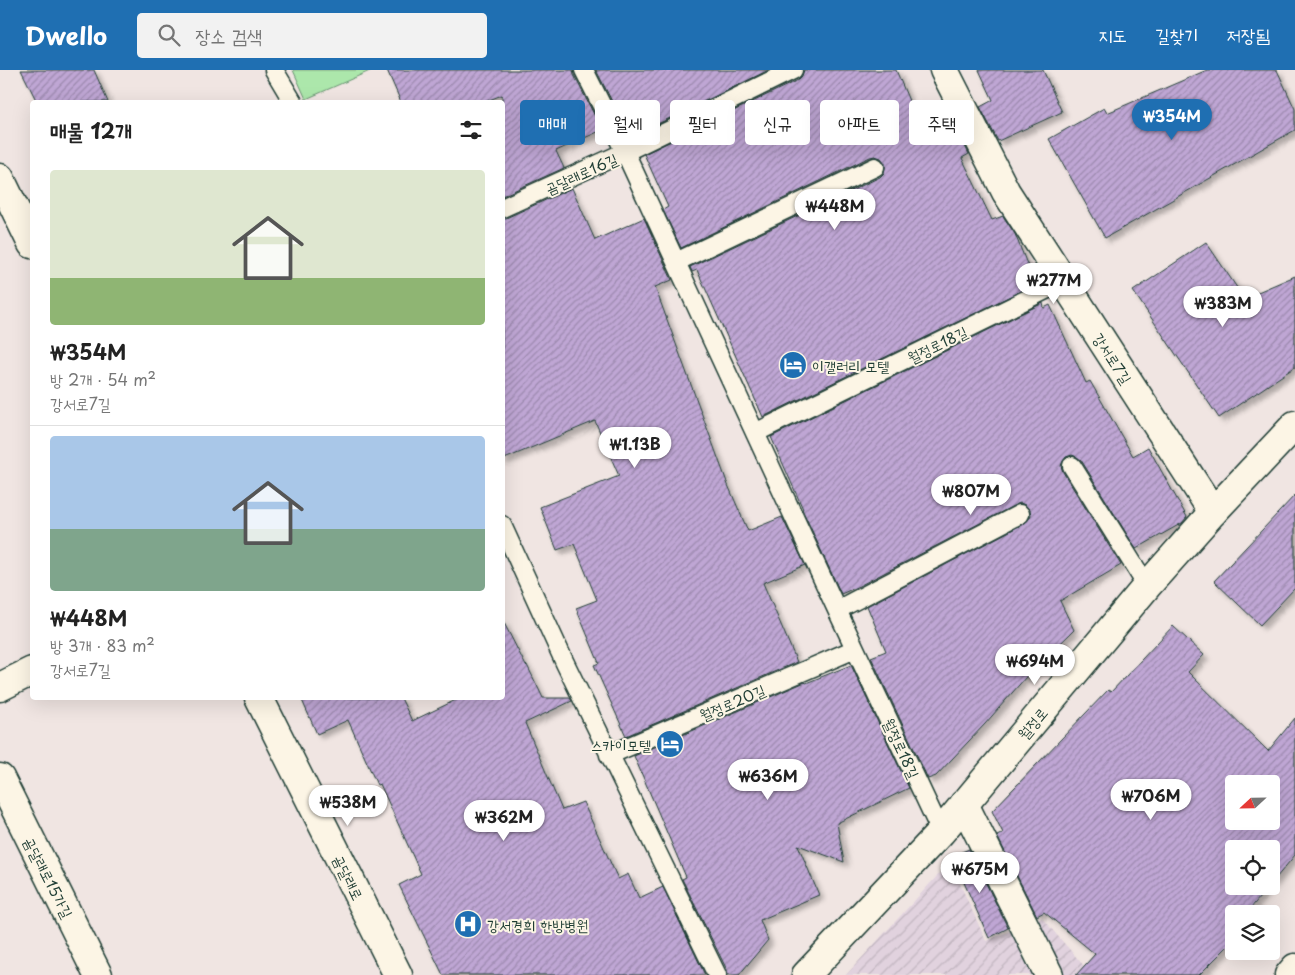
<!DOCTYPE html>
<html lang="ko">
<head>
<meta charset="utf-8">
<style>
	:root { --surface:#fff; --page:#f2f2f2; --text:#222; --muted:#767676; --line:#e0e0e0; --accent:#1f6fb2 }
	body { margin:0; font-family:"Playpen Sans","Poor Story",sans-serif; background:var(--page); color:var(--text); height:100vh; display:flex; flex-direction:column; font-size:19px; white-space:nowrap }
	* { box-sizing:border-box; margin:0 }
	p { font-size:16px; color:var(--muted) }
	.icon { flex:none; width:28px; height:28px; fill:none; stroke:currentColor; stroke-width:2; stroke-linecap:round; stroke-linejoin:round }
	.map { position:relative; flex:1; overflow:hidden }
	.details { position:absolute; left:30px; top:30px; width:475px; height:600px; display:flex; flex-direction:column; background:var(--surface); border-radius:5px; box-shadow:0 5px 20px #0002 }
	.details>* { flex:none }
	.top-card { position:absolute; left:520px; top:30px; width:475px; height:45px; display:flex; gap:10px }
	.needle { width:32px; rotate:248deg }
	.buttons { position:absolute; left:1225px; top:705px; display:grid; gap:10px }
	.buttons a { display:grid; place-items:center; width:55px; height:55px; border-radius:5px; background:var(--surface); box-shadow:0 5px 20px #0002; font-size:25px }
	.price { position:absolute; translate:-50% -42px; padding:0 11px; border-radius:18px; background:#fff; color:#222; font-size:16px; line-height:32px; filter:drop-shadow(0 1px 2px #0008) }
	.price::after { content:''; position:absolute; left:50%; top:30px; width:15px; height:11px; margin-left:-8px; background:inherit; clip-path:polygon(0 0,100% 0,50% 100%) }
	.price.on { background:var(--accent); color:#fff }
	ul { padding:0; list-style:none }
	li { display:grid; align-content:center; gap:10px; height:265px; padding:0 20px }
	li+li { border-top:1px solid var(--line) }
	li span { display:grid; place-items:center; height:155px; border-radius:5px; color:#555 }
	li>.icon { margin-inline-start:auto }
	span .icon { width:90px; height:90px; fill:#fffc; stroke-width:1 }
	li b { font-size:21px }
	h2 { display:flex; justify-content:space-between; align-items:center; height:60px; padding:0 20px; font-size:21px }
	.chip { padding:0 18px; border-radius:5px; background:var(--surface); box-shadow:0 5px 20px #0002; font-size:18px; line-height:45px }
	.chip.on { background:var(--accent); color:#fff }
	header { display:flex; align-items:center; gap:30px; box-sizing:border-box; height:70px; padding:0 25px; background:var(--accent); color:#fff }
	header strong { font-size:24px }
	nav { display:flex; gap:28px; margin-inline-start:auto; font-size:18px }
	.search { width:350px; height:45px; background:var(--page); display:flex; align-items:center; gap:12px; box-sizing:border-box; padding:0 18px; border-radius:5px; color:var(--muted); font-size:19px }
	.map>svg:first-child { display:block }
	.industrial { fill:url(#industrial-furrows) }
	.park { fill:#ace7ab; stroke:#669270 }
	.building { fill:url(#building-hatch); stroke:#1f3d34; fill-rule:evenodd; filter:url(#shadow) }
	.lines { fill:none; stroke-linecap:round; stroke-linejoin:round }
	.service-casing { stroke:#1f3d34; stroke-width:21 }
	.minor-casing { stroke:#1f3d34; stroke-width:31 }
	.tertiary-casing { stroke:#1f3d34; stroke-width:31 }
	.service { stroke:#fcf5e5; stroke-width:18 }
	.minor { stroke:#fcf5e5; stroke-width:28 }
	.tertiary { stroke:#fcf5e5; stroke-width:28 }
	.labels { text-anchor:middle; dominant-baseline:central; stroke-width:4; stroke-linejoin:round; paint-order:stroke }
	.street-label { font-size:15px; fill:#1f3d34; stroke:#fcf5e5 }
	.poi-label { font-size:15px; fill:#1f3d34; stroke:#fcf5e5; text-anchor:start }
</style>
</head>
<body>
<header>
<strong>Dwello</strong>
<div class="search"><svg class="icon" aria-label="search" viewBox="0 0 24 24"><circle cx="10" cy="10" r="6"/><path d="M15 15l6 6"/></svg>장소 검색</div>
<nav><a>지도</a><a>길찾기</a><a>저장됨</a></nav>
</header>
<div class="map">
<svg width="1295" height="905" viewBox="0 0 1295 905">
	<defs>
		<pattern id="industrial-furrows" width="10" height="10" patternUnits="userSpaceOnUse" patternTransform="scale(1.25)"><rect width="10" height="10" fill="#e1d2de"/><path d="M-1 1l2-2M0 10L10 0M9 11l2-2" fill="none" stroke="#c1b5bf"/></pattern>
		<pattern id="building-hatch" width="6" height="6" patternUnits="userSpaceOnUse" patternTransform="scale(1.25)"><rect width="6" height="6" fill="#bfa6d4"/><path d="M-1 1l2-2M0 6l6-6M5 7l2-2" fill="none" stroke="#9b88ad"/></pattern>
		<filter id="shadow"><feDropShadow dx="4.5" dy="4.5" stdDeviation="2.5" flood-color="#0004"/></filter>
	</defs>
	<rect width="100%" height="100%" fill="#f0e5e2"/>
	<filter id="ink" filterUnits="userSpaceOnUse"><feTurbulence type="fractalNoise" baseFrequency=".02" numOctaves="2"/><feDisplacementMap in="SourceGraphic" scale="10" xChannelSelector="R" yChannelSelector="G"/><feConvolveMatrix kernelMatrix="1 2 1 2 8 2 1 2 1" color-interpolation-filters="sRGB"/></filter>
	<g filter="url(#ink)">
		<path class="industrial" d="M950 792 986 871 1042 848 1092 905H846Z"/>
		<path class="park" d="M293 0H372L306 29Z"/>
		<path class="building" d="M21 0H94L108 32H37Z
			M387 0H573L574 5 602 60 556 81 564 98 502 126V25L484 32H401Z
			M596 0H769L635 65 628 49 622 51Z
			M804 0H896L923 64 952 50 969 84 962 88 992 150 1003 146 1015 164 1035 214 763 347 697 200 692 202 690 197 880 107 884 103 885 98V93L881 88 875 86 870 87 681 178 663 140 668 137 644 84 798 10 802 6Z
			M979 0H1043L1062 42 998 71 980 37 993 30Z
			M1207 0H1277L1295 39V60L1105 168 1049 69 1104 38 1107 43Z
			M572 118 595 170 644 148 672 210 655 217 728 415 748 461 782 447 805 495 763 513 797 592 626 666 594 595 599 593 576 538 597 530 574 474 557 480 540 437 619 406 595 351 502 390V148H506Z
			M1206 172 1244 228 1295 206V297L1219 348 1133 221Z
			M1043 233 1044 238 1050 235 1086 313 1090 311 1133 386 1148 377 1187 447 1182 453 1136 479 1081 390 1077 387 1072 385 1066 387 1063 391 1061 396 1063 402 1121 495 1060 531 1074 560 1026 607 985 654 936 706 928 709 871 587 886 581 867 536 1025 453 1029 449 1031 445 1030 440 1025 435 1020 433 1015 435 859 516 841 524 802 439H803L771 367Z
			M1295 425V518L1260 555 1214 511Z
			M502 549 526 596 527 595 543 628H570L572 631 525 653 562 740 583 732 618 809 628 804 639 828 663 817 705 905H443L399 815 421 804 380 714 377 715 348 650 317 664 301 628H401L412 651 460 628H502Z
			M1173 556 1204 585 1188 602 1268 681 1295 648V785L1271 814V779H1234V816H1269L1246 844H1234V870L1199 905H1076L1095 884 1044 842 1037 846 997 766 1003 763 992 741 1108 620 1111 622ZM1234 714H1271V751H1234Z
			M851 595 909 718 837 753 844 792 798 775 819 825 760 850 768 870 739 905H728L727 900 682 809 686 807 634 686 805 612 806 613Z
			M969 779 1008 858 989 868 952 786Z"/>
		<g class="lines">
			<g class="service-casing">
				<path id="service" d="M274 0 293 32
					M584 0 625 82 837 540 941 762
					M502 138 625 82 793 0
					M676 192 875 97
					M755 363 1064 211
					M1072 396 1147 516
					M502 455 565 593 717 905
					M837 540 1020 444
					M609 685 855 579"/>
			</g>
			<g class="minor-casing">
				<path id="minor" d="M944 0 1006 122 1213 442
					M0 617 32 601
					M0 708 98 905
					M964 734 1049 905
					M1289 905 1295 898"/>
			</g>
			<g class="tertiary-casing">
				<path id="tertiary" d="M0 108 32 174
					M259 628 398 905
					M806 905 941 762 1147 516 1213 442 1295 355"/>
			</g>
			<use href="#service" class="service"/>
			<use href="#minor" class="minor"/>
			<use href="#tertiary" class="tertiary"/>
		</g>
	</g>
	<defs>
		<g id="hotel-disc" transform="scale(1.4375)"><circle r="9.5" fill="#1f6fb2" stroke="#fcf5e5"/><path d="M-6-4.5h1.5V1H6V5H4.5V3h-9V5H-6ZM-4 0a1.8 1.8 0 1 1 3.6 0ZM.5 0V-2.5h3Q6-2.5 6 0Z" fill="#fff"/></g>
		<g id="hospital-disc" transform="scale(1.4375)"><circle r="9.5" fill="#1f6fb2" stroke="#fcf5e5"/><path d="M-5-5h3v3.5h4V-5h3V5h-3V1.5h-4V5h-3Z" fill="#fff"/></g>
	</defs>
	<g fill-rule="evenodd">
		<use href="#hotel-disc" x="793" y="295"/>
		<use href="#hotel-disc" x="670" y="674"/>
		<use href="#hospital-disc" x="468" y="854"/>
	</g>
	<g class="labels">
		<g class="street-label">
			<text transform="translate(581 103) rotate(-24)">곰달래로16길</text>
			<text transform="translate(937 274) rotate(-26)">월정로18길</text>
			<text transform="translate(1113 288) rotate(57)">강서로7길</text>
			<text transform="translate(732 632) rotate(-23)">월정로20길</text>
			<text transform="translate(1032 653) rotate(-50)">월정로</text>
			<text transform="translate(902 678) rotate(65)">월정로18길</text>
			<text transform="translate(49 807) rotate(63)">곰달래로15가길</text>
			<text transform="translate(349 807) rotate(64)">곰달래로</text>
		</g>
		<g class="poi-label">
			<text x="812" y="295">이갤러리 모텔</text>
			<text x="651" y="674" text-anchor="end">스카이모텔</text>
			<text x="487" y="854">강서경희 한방병원</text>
		</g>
	</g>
</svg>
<div class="buttons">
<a><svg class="needle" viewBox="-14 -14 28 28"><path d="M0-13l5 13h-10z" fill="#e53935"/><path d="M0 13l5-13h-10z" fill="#767676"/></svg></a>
<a><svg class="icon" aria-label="locate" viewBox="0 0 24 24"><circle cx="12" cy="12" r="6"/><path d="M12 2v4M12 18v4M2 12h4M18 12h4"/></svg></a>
<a><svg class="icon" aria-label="layers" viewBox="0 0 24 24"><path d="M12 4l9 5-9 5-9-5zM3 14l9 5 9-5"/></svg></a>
</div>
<b class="price on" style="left:1172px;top:71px">₩354M</b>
<b class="price" style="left:835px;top:161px">₩448M</b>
<b class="price" style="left:1054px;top:235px">₩277M</b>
<b class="price" style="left:1223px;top:258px">₩383M</b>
<b class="price" style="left:635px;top:399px">₩1.13B</b>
<b class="price" style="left:971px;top:446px">₩807M</b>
<b class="price" style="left:1035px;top:616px">₩694M</b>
<b class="price" style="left:768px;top:731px">₩636M</b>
<b class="price" style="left:1151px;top:751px">₩706M</b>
<b class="price" style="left:348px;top:757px">₩538M</b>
<b class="price" style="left:504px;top:772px">₩362M</b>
<b class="price" style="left:980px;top:824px">₩675M</b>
<div class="top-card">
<a class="chip on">매매</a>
<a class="chip">월세</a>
<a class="chip">필터</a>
<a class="chip">신규</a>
<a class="chip">아파트</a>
<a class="chip">주택</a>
</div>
<section class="details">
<h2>매물 12개<svg class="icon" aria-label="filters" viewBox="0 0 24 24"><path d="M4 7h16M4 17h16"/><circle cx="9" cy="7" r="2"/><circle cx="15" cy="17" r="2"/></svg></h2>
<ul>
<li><span style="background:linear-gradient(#dfe7d0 70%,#8fb573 0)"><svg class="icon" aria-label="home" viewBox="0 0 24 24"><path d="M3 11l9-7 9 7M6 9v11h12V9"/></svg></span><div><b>₩354M</b><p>방 2개 · 54 m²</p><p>강서로7길</p></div></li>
<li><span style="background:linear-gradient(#a9c7e8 60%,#7fa58c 0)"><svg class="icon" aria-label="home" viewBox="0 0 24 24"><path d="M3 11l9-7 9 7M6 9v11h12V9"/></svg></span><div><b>₩448M</b><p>방 3개 · 83 m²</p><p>강서로7길</p></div></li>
</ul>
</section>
</div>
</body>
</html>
